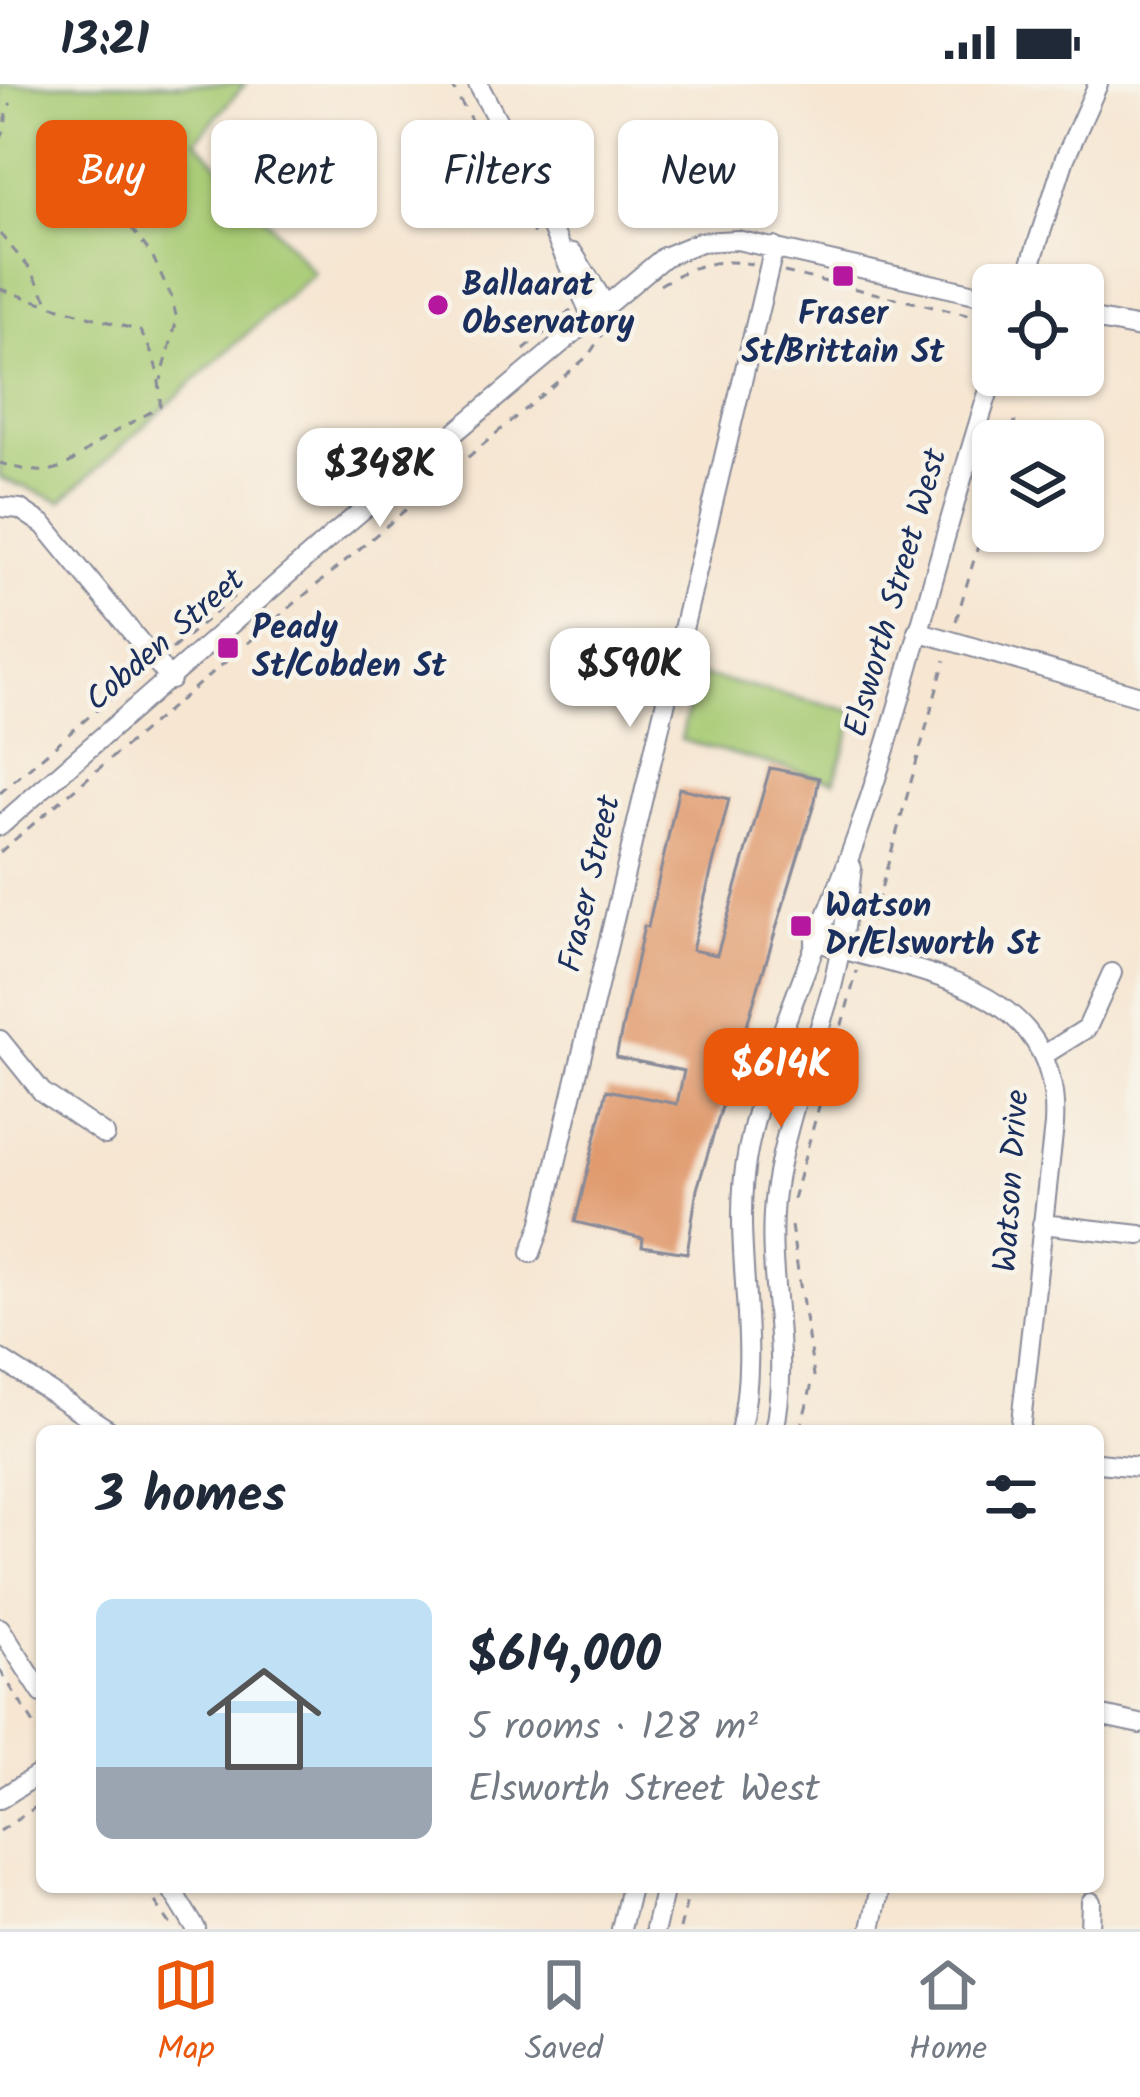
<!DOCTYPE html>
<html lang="en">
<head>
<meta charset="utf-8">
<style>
	:root { --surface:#fff; --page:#f2f2f3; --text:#1f2937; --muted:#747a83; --line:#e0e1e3; --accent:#ea580c }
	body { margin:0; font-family:Kalam,sans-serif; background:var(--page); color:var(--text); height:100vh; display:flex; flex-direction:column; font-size:45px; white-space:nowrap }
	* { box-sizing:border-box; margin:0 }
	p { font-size:39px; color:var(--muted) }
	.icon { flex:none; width:66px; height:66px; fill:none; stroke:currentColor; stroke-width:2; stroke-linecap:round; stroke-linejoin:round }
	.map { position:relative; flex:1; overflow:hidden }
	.details { position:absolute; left:36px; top:1341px; width:1068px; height:468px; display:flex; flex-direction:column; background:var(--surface); border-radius:18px; box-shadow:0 3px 9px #0004 }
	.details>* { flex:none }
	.hud { position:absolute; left:36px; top:36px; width:1068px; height:108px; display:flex; gap:24px }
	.buttons { position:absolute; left:972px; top:180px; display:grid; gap:24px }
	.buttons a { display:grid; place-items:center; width:132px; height:132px; border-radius:18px; background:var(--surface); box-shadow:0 3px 9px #0004; font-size:60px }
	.price { position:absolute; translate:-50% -102px; padding:0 27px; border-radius:24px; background:#fff; color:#222; font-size:39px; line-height:78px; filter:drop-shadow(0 3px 6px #0008) }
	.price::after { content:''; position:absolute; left:50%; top:72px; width:36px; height:27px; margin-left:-18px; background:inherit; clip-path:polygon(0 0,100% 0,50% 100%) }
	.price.active { background:var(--accent); color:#fff }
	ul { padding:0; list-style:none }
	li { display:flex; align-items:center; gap:36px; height:300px; padding:0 60px }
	li span { display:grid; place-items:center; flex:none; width:336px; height:240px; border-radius:18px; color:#555 }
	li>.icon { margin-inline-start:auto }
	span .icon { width:144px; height:144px; fill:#fffc; stroke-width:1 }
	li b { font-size:51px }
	h2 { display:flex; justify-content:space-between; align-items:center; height:144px; padding:0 60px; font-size:51px }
	.tag { padding:0 42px; border-radius:18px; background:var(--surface); box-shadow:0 3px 9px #0004; font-size:42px; line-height:108px }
	.tag.active { background:var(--accent); color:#fff }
	.status { display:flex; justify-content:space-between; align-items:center; height:84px; padding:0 60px; background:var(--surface); direction:ltr }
	.status svg { height:33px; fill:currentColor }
	.tabs { display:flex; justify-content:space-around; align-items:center; height:168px; border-top:3px solid var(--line); background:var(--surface); font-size:33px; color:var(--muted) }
	.tabs a { display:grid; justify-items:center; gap:6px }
	.tabs .active { color:var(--accent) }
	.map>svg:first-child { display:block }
	.green { fill:#a8cb74; stroke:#627d69; stroke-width:3 }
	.building { fill:#e09a6d }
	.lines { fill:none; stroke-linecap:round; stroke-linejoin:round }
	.minor-casing { stroke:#888a98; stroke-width:22 }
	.path { stroke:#888a98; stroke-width:3; stroke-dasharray:9 9; stroke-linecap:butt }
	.minor { stroke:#fff; stroke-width:18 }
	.poi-dot { fill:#b5179e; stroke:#f7f3e8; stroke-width:4.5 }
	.labels { text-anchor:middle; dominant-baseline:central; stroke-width:9; stroke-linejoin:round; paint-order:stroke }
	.poi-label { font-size:33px; font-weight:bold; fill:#1b2f5e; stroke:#f7f3e8; text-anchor:start }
	.street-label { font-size:33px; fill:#1b2f5e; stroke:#f7f3e8 }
</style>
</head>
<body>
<div class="status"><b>13:21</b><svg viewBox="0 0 49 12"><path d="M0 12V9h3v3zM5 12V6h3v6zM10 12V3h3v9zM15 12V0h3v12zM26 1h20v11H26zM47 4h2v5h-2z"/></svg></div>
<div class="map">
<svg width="1140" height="1845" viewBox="0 0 1140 1845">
	<rect width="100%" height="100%" fill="#f7f3e8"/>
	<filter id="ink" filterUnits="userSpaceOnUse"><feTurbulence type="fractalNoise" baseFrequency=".00833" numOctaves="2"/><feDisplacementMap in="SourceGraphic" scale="24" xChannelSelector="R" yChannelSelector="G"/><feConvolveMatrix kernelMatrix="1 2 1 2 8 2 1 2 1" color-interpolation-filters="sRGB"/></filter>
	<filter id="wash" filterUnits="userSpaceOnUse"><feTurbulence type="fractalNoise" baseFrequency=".004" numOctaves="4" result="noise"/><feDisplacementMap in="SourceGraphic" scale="48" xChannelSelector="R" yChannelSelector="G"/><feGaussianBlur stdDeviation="2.7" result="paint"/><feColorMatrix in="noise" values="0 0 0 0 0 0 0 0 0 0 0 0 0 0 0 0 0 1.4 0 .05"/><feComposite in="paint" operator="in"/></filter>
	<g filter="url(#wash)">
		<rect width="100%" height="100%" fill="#f6e6d2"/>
		<path class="green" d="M0 0H245L196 56 314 189 61 417 0 394Z
			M695 590 857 628 834 697 681 656Z"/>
		<g id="blocks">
			<path class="building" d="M770 684 819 694 815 717 697 1105 687 1169 642 1162 643 1154 575 1138 607 1006 677 1020 684 987 616 973 644 842 648 843 679 704 729 715 692 866 717 871Z"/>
		</g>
	</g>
	<g filter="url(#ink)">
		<use href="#blocks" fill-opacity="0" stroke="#888a98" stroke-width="3"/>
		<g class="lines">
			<g class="minor-casing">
				<path id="minor" d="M478 0 536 109 591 231
					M573 169 605 220
					M1024 201 1065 74 1098 0
					M1083 233 1140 244
					M0 423 20 425 44 441 171 596
					M917 547 1140 612
					M0 742 334 450 664 173 700 158 737 156 993 214
					M815 857C918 891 1062 898 1054 1041L1020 1347
					M0 956 42 1008 105 1051
					M1044 971 1087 944 1112 889
					M1042 1140 1140 1151
					M531 1169 541 1142 774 163
					M0 1275 110 1347
					M740 1347C763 1253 729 1160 748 1066 771 955 822 853 859 746 910 597 944 441 994 291
					M774 1347C792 1264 764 1190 775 1108 785 1038 813 970 832 903 842 864 847 824 852 784
					M1098 1379 1140 1383
					M0 1544 42 1609
					M1098 1631 1140 1640
					M0 1715 42 1688
					M170 1803 196 1845
					M621 1845 631 1803
					M655 1845 665 1803
					M871 1845 880 1803
					M1090 1845 1091 1818"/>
			</g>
			<path class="path" d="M451 0 537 155
				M0 55 5 45 7 24 11 19
				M120 94 121 131 152 171 171 212 177 235 161 296
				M0 150 31 186 50 221 140 247C155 272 161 292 160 322 144 333 127 340 111 350 64 380 61 399 0 379
				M784 188 993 237
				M660 201C690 182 716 174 752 180
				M0 205 49 221
				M524 266 571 226
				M1009 357 1015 337
				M956 537 993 411
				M172 565 238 509
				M0 709 140 589
				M0 768 588 272 606 245
				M867 855 945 576
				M793 1115 857 887
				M791 1142 814 1292 800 1347
				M0 1586 42 1653
				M0 1747 42 1719
				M145 1803 173 1844
				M680 1845 690 1803"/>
			<use href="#minor" class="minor"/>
		</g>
	</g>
	<g class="poi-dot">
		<rect x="831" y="180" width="24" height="24" rx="6"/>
		<circle cx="438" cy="221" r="12"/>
		<rect x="216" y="552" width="24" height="24" rx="6"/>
		<rect x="789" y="830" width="24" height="24" rx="6"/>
	</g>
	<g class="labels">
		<g class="poi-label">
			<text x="462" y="202">Ballaarat<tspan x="462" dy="38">Observatory</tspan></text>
			<text x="843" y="231" text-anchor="middle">Fraser<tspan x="843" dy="38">St/Brittain St</tspan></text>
			<text x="252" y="545">Peady<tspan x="252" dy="38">St/Cobden St</tspan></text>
			<text x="825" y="823">Watson<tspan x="825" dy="38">Dr/Elsworth St</tspan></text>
		</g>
		<g class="street-label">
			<text transform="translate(897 509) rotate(-74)">Elsworth Street West</text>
			<text transform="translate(166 557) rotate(-41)">Cobden Street</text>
			<text transform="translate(591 800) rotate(-77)">Fraser Street</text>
			<text transform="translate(1013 1097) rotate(-86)">Watson Drive</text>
		</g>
	</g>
</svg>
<div class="buttons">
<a><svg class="icon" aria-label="locate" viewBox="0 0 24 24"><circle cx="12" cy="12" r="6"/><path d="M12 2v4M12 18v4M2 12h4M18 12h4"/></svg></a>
<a><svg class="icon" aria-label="layers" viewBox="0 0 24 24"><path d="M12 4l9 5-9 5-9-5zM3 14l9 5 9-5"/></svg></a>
</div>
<b class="price" style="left:380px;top:446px">$348K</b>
<b class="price" style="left:630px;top:646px">$590K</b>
<b class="price active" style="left:781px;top:1046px">$614K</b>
<div class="hud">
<a class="tag active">Buy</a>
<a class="tag">Rent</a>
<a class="tag">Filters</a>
<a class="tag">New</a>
</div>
<section class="details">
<h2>3 homes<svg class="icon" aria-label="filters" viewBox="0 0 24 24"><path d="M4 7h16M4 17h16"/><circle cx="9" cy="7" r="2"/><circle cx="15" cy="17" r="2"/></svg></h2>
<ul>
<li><span style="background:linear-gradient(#bfe0f5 70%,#9aa5b1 0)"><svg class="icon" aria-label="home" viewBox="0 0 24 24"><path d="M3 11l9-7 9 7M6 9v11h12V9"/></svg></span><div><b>$614,000</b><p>5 rooms · 128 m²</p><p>Elsworth Street West</p></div></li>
</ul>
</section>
</div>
<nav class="tabs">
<a class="active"><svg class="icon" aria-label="map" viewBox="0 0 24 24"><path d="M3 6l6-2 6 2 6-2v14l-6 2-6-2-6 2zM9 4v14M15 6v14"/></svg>Map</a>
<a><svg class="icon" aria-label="saved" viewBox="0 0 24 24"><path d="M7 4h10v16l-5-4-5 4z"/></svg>Saved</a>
<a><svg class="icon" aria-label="home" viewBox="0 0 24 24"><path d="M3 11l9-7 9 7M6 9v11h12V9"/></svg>Home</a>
</nav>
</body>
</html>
